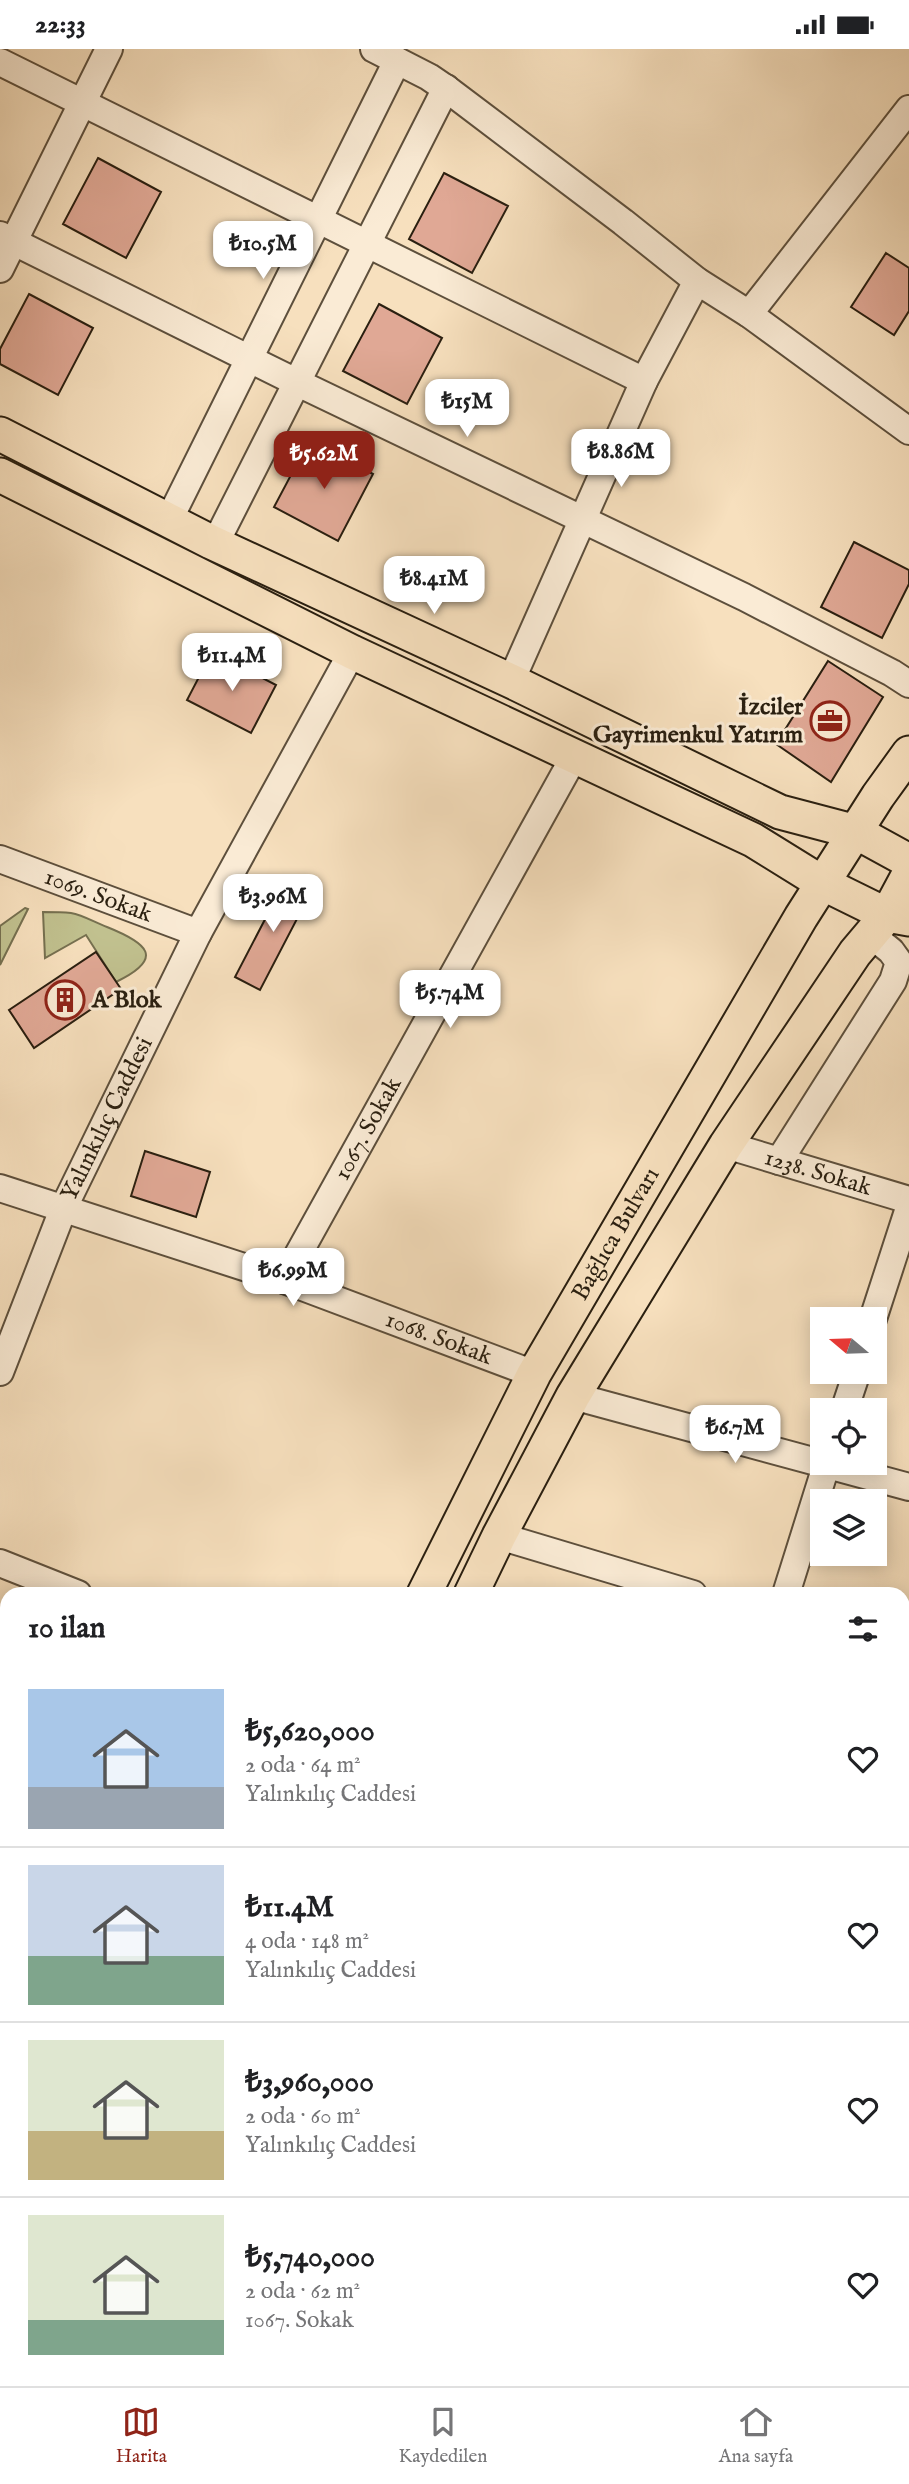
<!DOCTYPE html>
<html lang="tr">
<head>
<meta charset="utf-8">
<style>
	:root { --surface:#fff; --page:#f6f6f6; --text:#202124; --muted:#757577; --line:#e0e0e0; --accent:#8f2418 }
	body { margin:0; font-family:"IM FELL English",serif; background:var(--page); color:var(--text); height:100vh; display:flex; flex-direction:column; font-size:26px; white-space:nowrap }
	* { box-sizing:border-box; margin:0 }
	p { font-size:23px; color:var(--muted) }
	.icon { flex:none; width:38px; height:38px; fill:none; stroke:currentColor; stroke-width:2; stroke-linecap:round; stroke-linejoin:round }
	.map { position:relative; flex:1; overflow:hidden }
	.details { position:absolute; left:0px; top:1538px; width:910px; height:800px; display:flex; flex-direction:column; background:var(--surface); border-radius:21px 21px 0 0; box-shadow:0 4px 18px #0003 }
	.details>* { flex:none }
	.needle { width:46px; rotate:289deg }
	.fabs { position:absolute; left:810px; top:1258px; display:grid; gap:14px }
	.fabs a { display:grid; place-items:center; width:77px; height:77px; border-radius:0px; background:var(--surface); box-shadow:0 4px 18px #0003; font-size:35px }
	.price { position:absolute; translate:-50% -60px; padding:0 16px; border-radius:14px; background:#fff; color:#222; font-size:23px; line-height:46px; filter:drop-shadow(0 2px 4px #0008) }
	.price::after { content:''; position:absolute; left:50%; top:42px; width:21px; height:16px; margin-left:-10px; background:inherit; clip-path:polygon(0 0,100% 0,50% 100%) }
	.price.selected { background:var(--accent); color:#fff }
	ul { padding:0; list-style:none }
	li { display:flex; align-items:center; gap:21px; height:175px; padding:0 28px }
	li+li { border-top:2px solid var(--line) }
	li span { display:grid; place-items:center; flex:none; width:196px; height:140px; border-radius:0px; color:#555 }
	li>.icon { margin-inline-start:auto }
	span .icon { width:84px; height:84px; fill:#fffc; stroke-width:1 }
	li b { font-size:30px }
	h2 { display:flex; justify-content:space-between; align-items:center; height:84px; padding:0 28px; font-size:30px }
	.status { display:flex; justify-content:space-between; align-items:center; height:49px; padding:0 35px; background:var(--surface); direction:ltr }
	.status svg { height:19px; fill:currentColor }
	.dock { display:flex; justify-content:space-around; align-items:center; height:98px; border-top:2px solid var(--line); background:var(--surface); font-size:19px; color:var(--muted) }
	.dock a { display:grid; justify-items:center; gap:4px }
	.dock .selected { color:var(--accent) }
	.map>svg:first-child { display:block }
	.green { fill:#c1c18f; stroke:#767050; stroke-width:2 }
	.building { fill:#e0a895; stroke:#2a1f10; stroke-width:2 }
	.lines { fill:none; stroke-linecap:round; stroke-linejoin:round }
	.minor-casing { stroke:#5d4f3c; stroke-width:30 }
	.major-casing { stroke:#2a1f10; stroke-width:37 }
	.minor { stroke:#faebd5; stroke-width:26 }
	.major { stroke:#f7e0be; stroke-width:33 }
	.labels { text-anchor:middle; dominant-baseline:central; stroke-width:6; stroke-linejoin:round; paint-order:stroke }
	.poi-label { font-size:24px; font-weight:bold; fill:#2a1f10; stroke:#faebd5; text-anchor:end }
	.street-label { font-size:24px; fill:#2a1f10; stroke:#faebd5 }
</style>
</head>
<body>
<div class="status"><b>22:33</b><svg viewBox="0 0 49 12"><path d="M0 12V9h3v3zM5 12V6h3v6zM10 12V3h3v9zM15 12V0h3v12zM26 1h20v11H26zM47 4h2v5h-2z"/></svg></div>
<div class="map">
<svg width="909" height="2337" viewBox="0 0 909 2337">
	<rect width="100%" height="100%" fill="#f7e0be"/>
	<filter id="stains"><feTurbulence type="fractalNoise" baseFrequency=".00286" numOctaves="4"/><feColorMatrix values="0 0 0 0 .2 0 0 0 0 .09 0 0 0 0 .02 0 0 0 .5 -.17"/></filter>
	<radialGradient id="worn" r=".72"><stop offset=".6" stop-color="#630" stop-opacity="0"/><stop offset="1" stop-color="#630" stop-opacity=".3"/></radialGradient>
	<path class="green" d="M25 859 28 860 0 916V877Z
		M43 863C52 863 62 863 71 864 83 866 96 874 107 878 147 894 166 909 116 933L86 886 45 909Z"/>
	<path class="building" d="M98 109 161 143 126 209 63 175Z
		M444 124 508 157 472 224 409 190Z
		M886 204 909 219V262L894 286 851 258Z
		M29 245 93 279 58 346 0 315V300Z
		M379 255 442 289 407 355 343 322Z
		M309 392 373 425 338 492 274 458Z
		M854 493 909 521V535L882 589 821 558Z
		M212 603 276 636 251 684 187 651Z
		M828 612 883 648 831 733 776 695Z
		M286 830 311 843 260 941 235 928Z
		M96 903 121 940 34 999 9 961Z
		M145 1102 210 1123 196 1168 131 1147Z"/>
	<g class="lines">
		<g class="minor-casing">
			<g id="minor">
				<path d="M374 0 429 28 451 43 623 173 697 232 749 265 909 382"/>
				<path d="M0 13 644 332"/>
				<path d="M0 186 296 333 744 548 892 624 909 635"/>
				<path d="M0 220 109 0"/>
				<path d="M749 265 909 60"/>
				<path d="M169 471 397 12"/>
				<path d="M215 495 446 39"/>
				<path d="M511 632 644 332 697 232"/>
				<path id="s1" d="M0 810 198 884"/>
				<path id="s2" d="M726 1096 909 1151"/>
				<path d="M779 1112 893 932 899 913 891 902 870 885"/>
				<path id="s3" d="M0 1139 284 1231 534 1325"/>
				<path id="s4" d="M284 1231 574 708"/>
				<path d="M873 1270 909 1159"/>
				<path id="s5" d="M0 1323 64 1158 198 884 352 603"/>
				<path d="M573 1347 909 1438"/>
				<path d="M844 1362 857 1323"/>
				<path d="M499 1487 693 1545"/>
				<path d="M0 1514 78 1545"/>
				<path d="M786 1545 827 1414"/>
				<path d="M903 1694H909"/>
				<path d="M720 2331V2337"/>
				<path d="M787 2337V2331"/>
			</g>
		</g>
		<g class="major-casing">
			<g id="major">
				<path d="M0 385 211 493 511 632 780 763 856 783 909 812"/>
				<path d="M0 426 352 603 753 791 824 835 887 866 909 870"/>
				<path id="s6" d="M424 1545 534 1325 801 868 878 747 909 704"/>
				<path d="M471 1545 499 1487 573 1347 726 1096 855 904 887 866 909 825"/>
				<path d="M0 1947 7 1949"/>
				<path d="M0 2002 7 2004"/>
				<path d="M903 2022H909"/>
				<path d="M903 2063 909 2064"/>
				<path d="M116 2337 118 2331"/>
				<path d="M167 2337 169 2331"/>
			</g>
		</g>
		<use href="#minor" class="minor"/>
		<use href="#major" class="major"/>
	</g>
	<defs>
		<g id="office-ring" transform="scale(2.0125)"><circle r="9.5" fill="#faebd5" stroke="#8f2418" stroke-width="1.5"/><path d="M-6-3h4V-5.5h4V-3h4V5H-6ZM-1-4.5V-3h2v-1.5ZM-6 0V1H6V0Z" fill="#8f2418"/></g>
		<g id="building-ring" transform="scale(2.0125)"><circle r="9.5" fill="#faebd5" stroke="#8f2418" stroke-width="1.5"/><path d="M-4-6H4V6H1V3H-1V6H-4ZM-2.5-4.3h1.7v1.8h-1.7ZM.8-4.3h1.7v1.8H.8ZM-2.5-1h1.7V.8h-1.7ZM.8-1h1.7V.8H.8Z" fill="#8f2418"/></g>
	</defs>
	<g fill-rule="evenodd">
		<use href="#office-ring" x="830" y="672"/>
		<use href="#building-ring" x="65" y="951"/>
	</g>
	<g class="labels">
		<g class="poi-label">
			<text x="803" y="658">İzciler<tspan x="803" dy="28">Gayrimenkul Yatırım</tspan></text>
			<text x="92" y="951" text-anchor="start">A Blok</text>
		</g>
		<g class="street-label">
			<text stroke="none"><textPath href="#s1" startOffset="105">1069. Sokak</textPath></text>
			<text stroke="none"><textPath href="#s5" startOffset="275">Yalınkılıç Caddesi</textPath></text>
			<text stroke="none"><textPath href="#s4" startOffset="173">1067. Sokak</textPath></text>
			<text stroke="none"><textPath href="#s2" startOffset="96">1238. Sokak</textPath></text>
			<text stroke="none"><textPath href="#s6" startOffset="408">Bağlıca Bulvarı</textPath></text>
			<text stroke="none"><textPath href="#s3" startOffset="464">1068. Sokak</textPath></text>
		</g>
	</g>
	<rect width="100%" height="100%" filter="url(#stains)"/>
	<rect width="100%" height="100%" fill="url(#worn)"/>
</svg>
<div class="fabs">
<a><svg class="needle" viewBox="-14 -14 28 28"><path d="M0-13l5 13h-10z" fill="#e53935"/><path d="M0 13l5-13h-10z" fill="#757577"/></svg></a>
<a><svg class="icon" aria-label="locate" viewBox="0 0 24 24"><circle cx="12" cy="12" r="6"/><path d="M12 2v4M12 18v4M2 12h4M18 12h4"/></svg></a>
<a><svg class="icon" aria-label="layers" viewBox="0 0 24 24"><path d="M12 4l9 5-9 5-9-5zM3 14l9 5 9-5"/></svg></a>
</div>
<b class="price" style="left:263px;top:232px">₺10.5M</b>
<b class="price" style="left:467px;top:390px">₺15M</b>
<b class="price" style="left:621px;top:440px">₺8.86M</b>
<b class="price selected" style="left:324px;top:442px">₺5.62M</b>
<b class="price" style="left:434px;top:567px">₺8.41M</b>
<b class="price" style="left:232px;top:644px">₺11.4M</b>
<b class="price" style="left:273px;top:885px">₺3.96M</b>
<b class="price" style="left:450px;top:981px">₺5.74M</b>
<b class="price" style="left:293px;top:1259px">₺6.99M</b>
<b class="price" style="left:735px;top:1416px">₺6.7M</b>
<section class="details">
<h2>10 ilan<svg class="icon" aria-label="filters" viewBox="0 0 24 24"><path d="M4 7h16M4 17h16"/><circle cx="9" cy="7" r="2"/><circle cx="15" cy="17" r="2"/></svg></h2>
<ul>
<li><span style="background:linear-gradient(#a9c7e8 70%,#9aa5b1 0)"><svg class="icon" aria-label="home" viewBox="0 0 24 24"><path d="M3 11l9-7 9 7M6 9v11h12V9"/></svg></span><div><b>₺5,620,000</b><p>2 oda · 64 m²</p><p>Yalınkılıç Caddesi</p></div><svg class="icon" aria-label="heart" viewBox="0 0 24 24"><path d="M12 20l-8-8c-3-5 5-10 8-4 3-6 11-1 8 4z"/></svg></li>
<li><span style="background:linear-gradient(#c9d6e8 65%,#7fa58c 0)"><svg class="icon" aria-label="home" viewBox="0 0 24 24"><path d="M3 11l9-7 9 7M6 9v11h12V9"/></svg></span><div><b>₺11.4M</b><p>4 oda · 148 m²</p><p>Yalınkılıç Caddesi</p></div><svg class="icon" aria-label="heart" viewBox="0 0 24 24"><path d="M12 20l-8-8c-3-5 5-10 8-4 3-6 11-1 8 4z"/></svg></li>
<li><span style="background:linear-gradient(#dfe7d0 65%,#c2b280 0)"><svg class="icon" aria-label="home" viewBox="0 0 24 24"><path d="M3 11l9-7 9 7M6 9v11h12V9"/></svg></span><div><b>₺3,960,000</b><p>2 oda · 60 m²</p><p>Yalınkılıç Caddesi</p></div><svg class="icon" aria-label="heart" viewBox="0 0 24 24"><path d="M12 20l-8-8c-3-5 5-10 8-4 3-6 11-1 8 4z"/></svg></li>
<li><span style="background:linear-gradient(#dfe7d0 75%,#7fa58c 0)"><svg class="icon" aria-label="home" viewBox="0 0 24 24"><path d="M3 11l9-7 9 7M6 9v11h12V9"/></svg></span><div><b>₺5,740,000</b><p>2 oda · 62 m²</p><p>1067. Sokak</p></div><svg class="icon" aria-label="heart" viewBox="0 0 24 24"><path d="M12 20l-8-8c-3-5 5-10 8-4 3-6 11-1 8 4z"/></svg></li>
</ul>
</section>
</div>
<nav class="dock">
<a class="selected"><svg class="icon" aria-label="map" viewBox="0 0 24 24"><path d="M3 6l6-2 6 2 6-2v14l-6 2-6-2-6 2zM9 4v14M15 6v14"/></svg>Harita</a>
<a><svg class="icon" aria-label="saved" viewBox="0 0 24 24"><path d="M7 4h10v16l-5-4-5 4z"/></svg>Kaydedilen</a>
<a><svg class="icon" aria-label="home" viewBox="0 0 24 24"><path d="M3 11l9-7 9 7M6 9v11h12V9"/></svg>Ana sayfa</a>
</nav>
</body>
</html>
